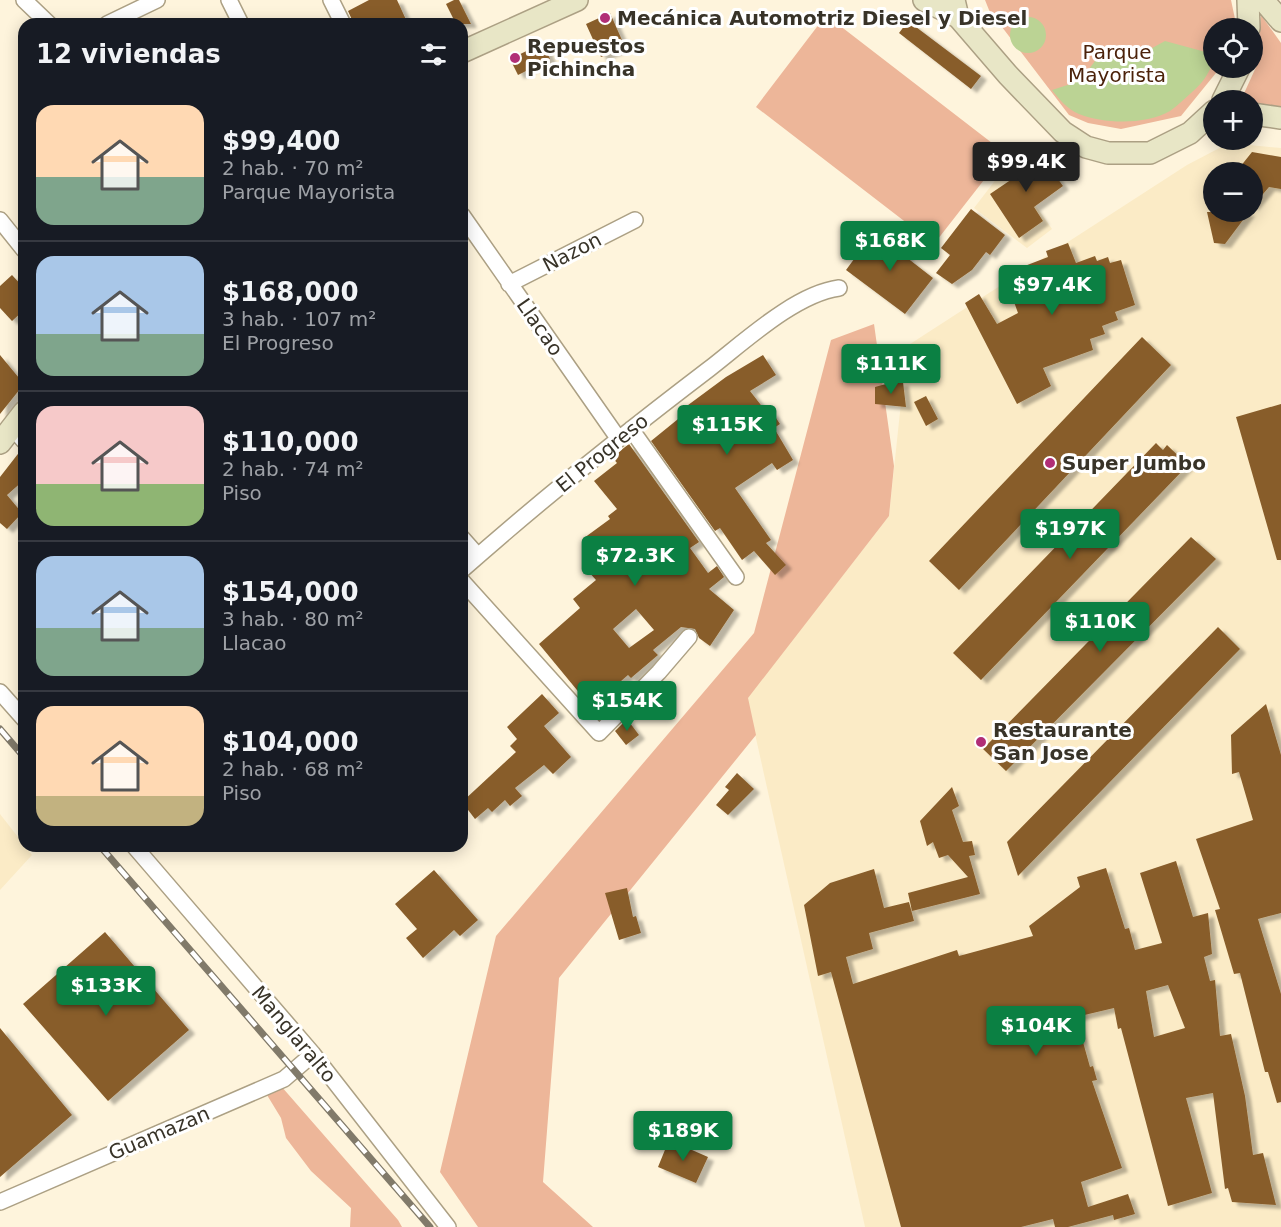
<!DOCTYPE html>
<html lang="es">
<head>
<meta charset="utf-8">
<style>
	:root { --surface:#171b24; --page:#242831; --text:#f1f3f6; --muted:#9ea1a6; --line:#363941; --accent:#0b8043 }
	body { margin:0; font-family:"DejaVu Sans",sans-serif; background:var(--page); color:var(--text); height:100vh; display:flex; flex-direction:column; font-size:22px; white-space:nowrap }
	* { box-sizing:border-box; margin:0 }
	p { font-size:20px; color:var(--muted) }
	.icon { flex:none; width:33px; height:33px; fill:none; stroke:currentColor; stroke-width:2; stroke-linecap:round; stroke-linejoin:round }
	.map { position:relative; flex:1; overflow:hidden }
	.drawer { position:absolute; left:18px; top:18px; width:450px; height:834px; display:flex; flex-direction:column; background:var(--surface); border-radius:18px; box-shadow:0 3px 15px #0003 }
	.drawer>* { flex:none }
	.tools { position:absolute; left:1203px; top:18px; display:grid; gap:12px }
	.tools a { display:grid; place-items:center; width:60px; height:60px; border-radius:50%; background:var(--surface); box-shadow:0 3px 15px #0003; font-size:30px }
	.price { position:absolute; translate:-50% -51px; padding:0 14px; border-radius:6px; background:var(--accent); color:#fff; font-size:20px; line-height:39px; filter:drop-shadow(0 2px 3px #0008) }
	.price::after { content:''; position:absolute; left:50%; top:36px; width:18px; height:14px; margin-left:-9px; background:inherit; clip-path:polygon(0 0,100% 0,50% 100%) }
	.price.current { background:#222; color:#fff }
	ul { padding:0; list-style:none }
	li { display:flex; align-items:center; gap:18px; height:150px; padding:0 18px }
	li+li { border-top:2px solid var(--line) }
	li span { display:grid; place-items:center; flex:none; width:168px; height:120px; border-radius:18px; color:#555 }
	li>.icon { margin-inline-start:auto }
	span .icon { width:72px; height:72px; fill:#fffc; stroke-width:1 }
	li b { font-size:26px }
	h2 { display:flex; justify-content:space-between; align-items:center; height:72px; padding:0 18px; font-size:26px }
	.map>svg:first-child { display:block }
	.built { fill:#fbebc6; fill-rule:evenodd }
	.green { fill:#edb699 }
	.water { fill:#bbd394 }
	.building { fill:#885d2a; fill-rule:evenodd; filter:url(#shadow) }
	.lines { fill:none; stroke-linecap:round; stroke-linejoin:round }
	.minor-casing { stroke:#aca084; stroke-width:18 }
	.secondary-casing { stroke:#aca084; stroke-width:24 }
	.minor { stroke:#fff; stroke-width:15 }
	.secondary { stroke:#e8e6c6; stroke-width:21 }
	.rail-casing { stroke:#817a6a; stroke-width:7 }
	.rail { stroke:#fff; stroke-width:4.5; stroke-dasharray:14; stroke-linecap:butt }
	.poi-dot { fill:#b12e76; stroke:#fff; stroke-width:2 }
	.labels { text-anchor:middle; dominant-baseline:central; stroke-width:6; stroke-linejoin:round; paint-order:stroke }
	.poi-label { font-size:20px; font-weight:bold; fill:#383328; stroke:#fff; text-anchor:start }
	.park-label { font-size:20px; fill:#4b220a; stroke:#fff }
	.street-label { font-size:20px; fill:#383328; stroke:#fff }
</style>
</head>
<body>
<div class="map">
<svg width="1281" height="1227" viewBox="0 0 1281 1227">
	<defs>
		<filter id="shadow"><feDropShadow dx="6" dy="4" stdDeviation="1.5" flood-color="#0004"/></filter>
	</defs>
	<rect width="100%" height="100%" fill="#fef4dc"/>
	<path class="built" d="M1229 143 1281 148V1227H865L747 698 889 516 907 346 1187 165ZM1214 172H1252V212H1214Z
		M1007 165 1052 229 1027 248 974 208Z
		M0 814 32 855 0 890Z"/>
	<path class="green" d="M985 0H1231L1235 19 1233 28H1214V68H1220L1181 116 1121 129 1088 123 1069 115 989 10Z
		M826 15 1005 153 934 244 756 107Z
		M1261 15 1281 43V113L1253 109 1252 100H1241L1257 65Z
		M874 324 894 466 889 516 748 698 756 735 559 978 543 1182 593 1227H478L440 1172 496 936 754 633 831 340Z
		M281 1086 398 1220 402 1227H350L351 1208 311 1171 286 1138 281 1118 267 1095Z"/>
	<path class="water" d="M1010 35a18 18 0 1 1 36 0a18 18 0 1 1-36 0Z
		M1165 41 1213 54C1214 69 1202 84 1191 93 1184 99 1177 106 1170 111 1146 125 1104 124 1079 114 1067 109 1060 100 1052 90L1080 81 1095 61 1110 51 1143 53Z"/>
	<path class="building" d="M369 0H397L408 24H354L348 11Z
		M454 0H459L471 24H456L446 4Z
		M610 13 625 47 601 57 586 24Z
		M908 21 981 76 971 89 899 33Z
		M543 43 550 59 518 75 510 59Z
		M1036 149 1063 186 1034 207 1043 221 1019 238 990 194 1018 175 1012 167Z
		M1252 152 1281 157V189L1269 187 1252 207V172H1236Z
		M971 209 1005 235 990 255 986 252 972 270 952 284 936 273 950 255 941 248Z
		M1207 212H1249L1225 244 1214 243Z
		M874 232 889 243 893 237 911 250 906 257 933 278 905 314 846 270Z
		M1068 243 1076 263 1095 256 1097 261 1108 257 1110 263 1121 260 1135 305 1115 312 1118 320 1102 326 1105 334 1090 339 1093 350 1043 368 1051 386 1017 404 965 303 979 294 997 324 1018 313 1004 274 1048 257 1046 251Z
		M12 275 24 288V310L12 321 0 308V286Z
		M1142 337 1171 365 959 590 929 561Z
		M0 355 24 384 0 414Z
		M763 355 776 375 750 391 768 414 772 412 780 424 774 428 793 460 777 470 772 463 735 488 771 540 766 543 786 565 775 575 754 551 742 560 720 528 715 531 651 441 683 415 680 411 726 377Z
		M893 382H903L906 407 875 404V387Z
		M926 396 938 419 926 426 914 402Z
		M1281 404V560H1277L1236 417Z
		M1156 443 1163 450 1167 445 1188 465 981 680 953 653Z
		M629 444 699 542 690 548 708 573 717 566 724 577 709 589 734 610 710 646 699 638 695 629 681 627 653 650 658 655 631 678 628 675 591 707 539 644 580 608 573 599 596 580 588 571 601 561 584 538 610 519 608 516 617 509 594 481 617 463 612 457ZM636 609 654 630 629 648 613 629Z
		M21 450 24 451V480L7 495 22 513 7 529 0 523V477Z
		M1191 537 1216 559 1006 771 983 749Z
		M1218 627 1240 649 1018 876 1007 842Z
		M542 694 559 713 544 726 571 757 553 774 544 765 515 788 522 796 510 806 505 800 492 812 488 808 475 819 462 802 516 752 510 746 517 739 507 727Z
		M1266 704 1281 755V913L1258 919 1281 994V1102L1277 1103 1268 1072H1265L1240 973 1234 974 1215 910 1220 909 1196 839 1253 820 1239 772 1232 774 1231 735Z
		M627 719 639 735 626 745 615 731Z
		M737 773 754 789 728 815 716 805 729 790 725 787Z
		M952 787 959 806 952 810 963 842 972 841 975 855 969 856 980 894 912 911 908 893 968 877 948 855 939 858 933 842 927 846 920 821Z
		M1176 861 1193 917 1208 913 1212 954 1204 957 1210 981 1215 980 1220 1036 1231 1034 1245 1096 1253 1155 1263 1153 1276 1205 1232 1202 1228 1188 1225 1189 1213 1093 1186 1098 1212 1193 1168 1206 1121 1028 1118 1029 1114 1008 1076 1017 1090 1067 1093 1066 1097 1080 1092 1081 1122 1168 1081 1182 1088 1207 1128 1194 1135 1214 1114 1220 1113 1215 1068 1227H1055L1053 1219 1021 1227H901L831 972 818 976 804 905 830 883 874 869 884 908 909 902 914 921 869 933 873 949 846 957 853 984 957 950 959 956 1033 936 1029 926 1080 887 1077 877 1106 868 1125 929 1129 928 1135 950 1162 943 1140 873ZM1168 985 1185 1028 1154 1037 1146 991Z
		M434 870 478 920 460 936 454 930 423 958 406 938 417 929 395 904Z
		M627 888 633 917 636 916 641 933 619 940 605 893Z
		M105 932 189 1030 108 1101 23 1004Z
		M0 1028 72 1115 0 1177Z
		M669 1140 708 1157 696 1183 658 1167Z"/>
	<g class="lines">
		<g class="minor-casing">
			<path id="minor" d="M24 0 49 24
				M229 0 241 24
				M331 0 343 24
				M107 24 157 0
				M462 215 618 438
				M0 220 24 250
				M509 284 635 220
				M12 427 24 441
				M631 429 736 577
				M462 538 478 556
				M462 570C542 499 625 433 709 369 744 342 795 294 839 288
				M462 581 599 733 659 672 689 637
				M0 692 24 719
				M134 846 313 1054 448 1227
				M0 1202 284 1079 313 1054"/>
		</g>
		<g class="secondary-casing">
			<path id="secondary" d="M924 0 958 17
				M954 0 958 17 1008 75 1063 132 1086 147 1108 153H1150L1190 133 1214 111
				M1248 0 1249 28
				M1263 0 1281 21
				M462 52 577 0
				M1223 100 1239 68
				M1252 114 1281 118
				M0 443 24 412"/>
		</g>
		<use href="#minor" class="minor"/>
		<use href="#secondary" class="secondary"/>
		<g class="rail-casing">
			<path id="rail" d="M0 729 24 757
				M100 846 430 1227"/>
		</g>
		<use href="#rail" class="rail"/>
	</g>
	<g class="poi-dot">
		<circle cx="605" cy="18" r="6"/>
		<circle cx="515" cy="58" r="6"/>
		<circle cx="1050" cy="463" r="6"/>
		<circle cx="981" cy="742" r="6"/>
	</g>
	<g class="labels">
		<g class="poi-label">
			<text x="617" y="18">Mecánica Automotriz Diesel y Diesel</text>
			<text x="527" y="46">Repuestos<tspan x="527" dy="23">Pichincha</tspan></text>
			<text x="1062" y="463">Super Jumbo</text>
			<text x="993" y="730">Restaurante<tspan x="993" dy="23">San Jose</tspan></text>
		</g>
		<g class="park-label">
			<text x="1117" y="52">Parque<tspan x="1117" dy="23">Mayorista</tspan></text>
		</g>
		<g class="street-label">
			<text transform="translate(572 252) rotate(-27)">Nazon</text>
			<text transform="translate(540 327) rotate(55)">Llacao</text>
			<text transform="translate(602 453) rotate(-39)">El Progreso</text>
			<text transform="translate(294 1034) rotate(50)">Manglaralto</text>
			<text transform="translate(159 1133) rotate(-23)">Guamazan</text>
		</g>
	</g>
</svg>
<div class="tools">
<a><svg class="icon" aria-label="locate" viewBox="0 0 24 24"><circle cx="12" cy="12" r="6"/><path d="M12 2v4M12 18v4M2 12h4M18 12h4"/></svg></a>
<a>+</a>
<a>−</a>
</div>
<b class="price current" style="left:1026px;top:193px">$99.4K</b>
<b class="price" style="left:890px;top:272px">$168K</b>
<b class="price" style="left:1052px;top:316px">$97.4K</b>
<b class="price" style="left:891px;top:395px">$111K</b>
<b class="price" style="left:727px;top:456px">$115K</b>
<b class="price" style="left:1070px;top:560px">$197K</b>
<b class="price" style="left:635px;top:587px">$72.3K</b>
<b class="price" style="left:1100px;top:653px">$110K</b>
<b class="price" style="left:627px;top:732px">$154K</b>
<b class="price" style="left:106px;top:1017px">$133K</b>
<b class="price" style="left:1036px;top:1057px">$104K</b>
<b class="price" style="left:683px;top:1162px">$189K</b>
<section class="drawer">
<h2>12 viviendas<svg class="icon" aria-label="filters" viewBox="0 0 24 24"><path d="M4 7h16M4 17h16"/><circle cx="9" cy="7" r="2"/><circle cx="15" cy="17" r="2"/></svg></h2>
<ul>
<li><span style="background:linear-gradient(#ffd9b3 60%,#7fa58c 0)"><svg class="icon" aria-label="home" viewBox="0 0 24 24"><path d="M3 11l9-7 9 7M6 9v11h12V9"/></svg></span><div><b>$99,400</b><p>2 hab. · 70 m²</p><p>Parque Mayorista</p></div></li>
<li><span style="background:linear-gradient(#a9c7e8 65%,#7fa58c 0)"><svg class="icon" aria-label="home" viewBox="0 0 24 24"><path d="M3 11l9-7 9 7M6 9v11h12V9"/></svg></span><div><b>$168,000</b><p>3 hab. · 107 m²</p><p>El Progreso</p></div></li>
<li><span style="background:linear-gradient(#f6c9c9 65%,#8fb573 0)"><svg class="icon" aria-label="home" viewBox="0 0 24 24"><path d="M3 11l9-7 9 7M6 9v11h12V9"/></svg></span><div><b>$110,000</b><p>2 hab. · 74 m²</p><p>Piso</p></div></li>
<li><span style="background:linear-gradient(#a9c7e8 60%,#7fa58c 0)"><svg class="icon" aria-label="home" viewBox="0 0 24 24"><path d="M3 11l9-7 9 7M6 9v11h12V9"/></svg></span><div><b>$154,000</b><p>3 hab. · 80 m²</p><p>Llacao</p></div></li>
<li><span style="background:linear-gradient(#ffd9b3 75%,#c2b280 0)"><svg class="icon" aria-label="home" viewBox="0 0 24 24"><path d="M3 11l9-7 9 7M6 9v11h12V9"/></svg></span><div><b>$104,000</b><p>2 hab. · 68 m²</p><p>Piso</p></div></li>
</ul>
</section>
</div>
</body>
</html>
